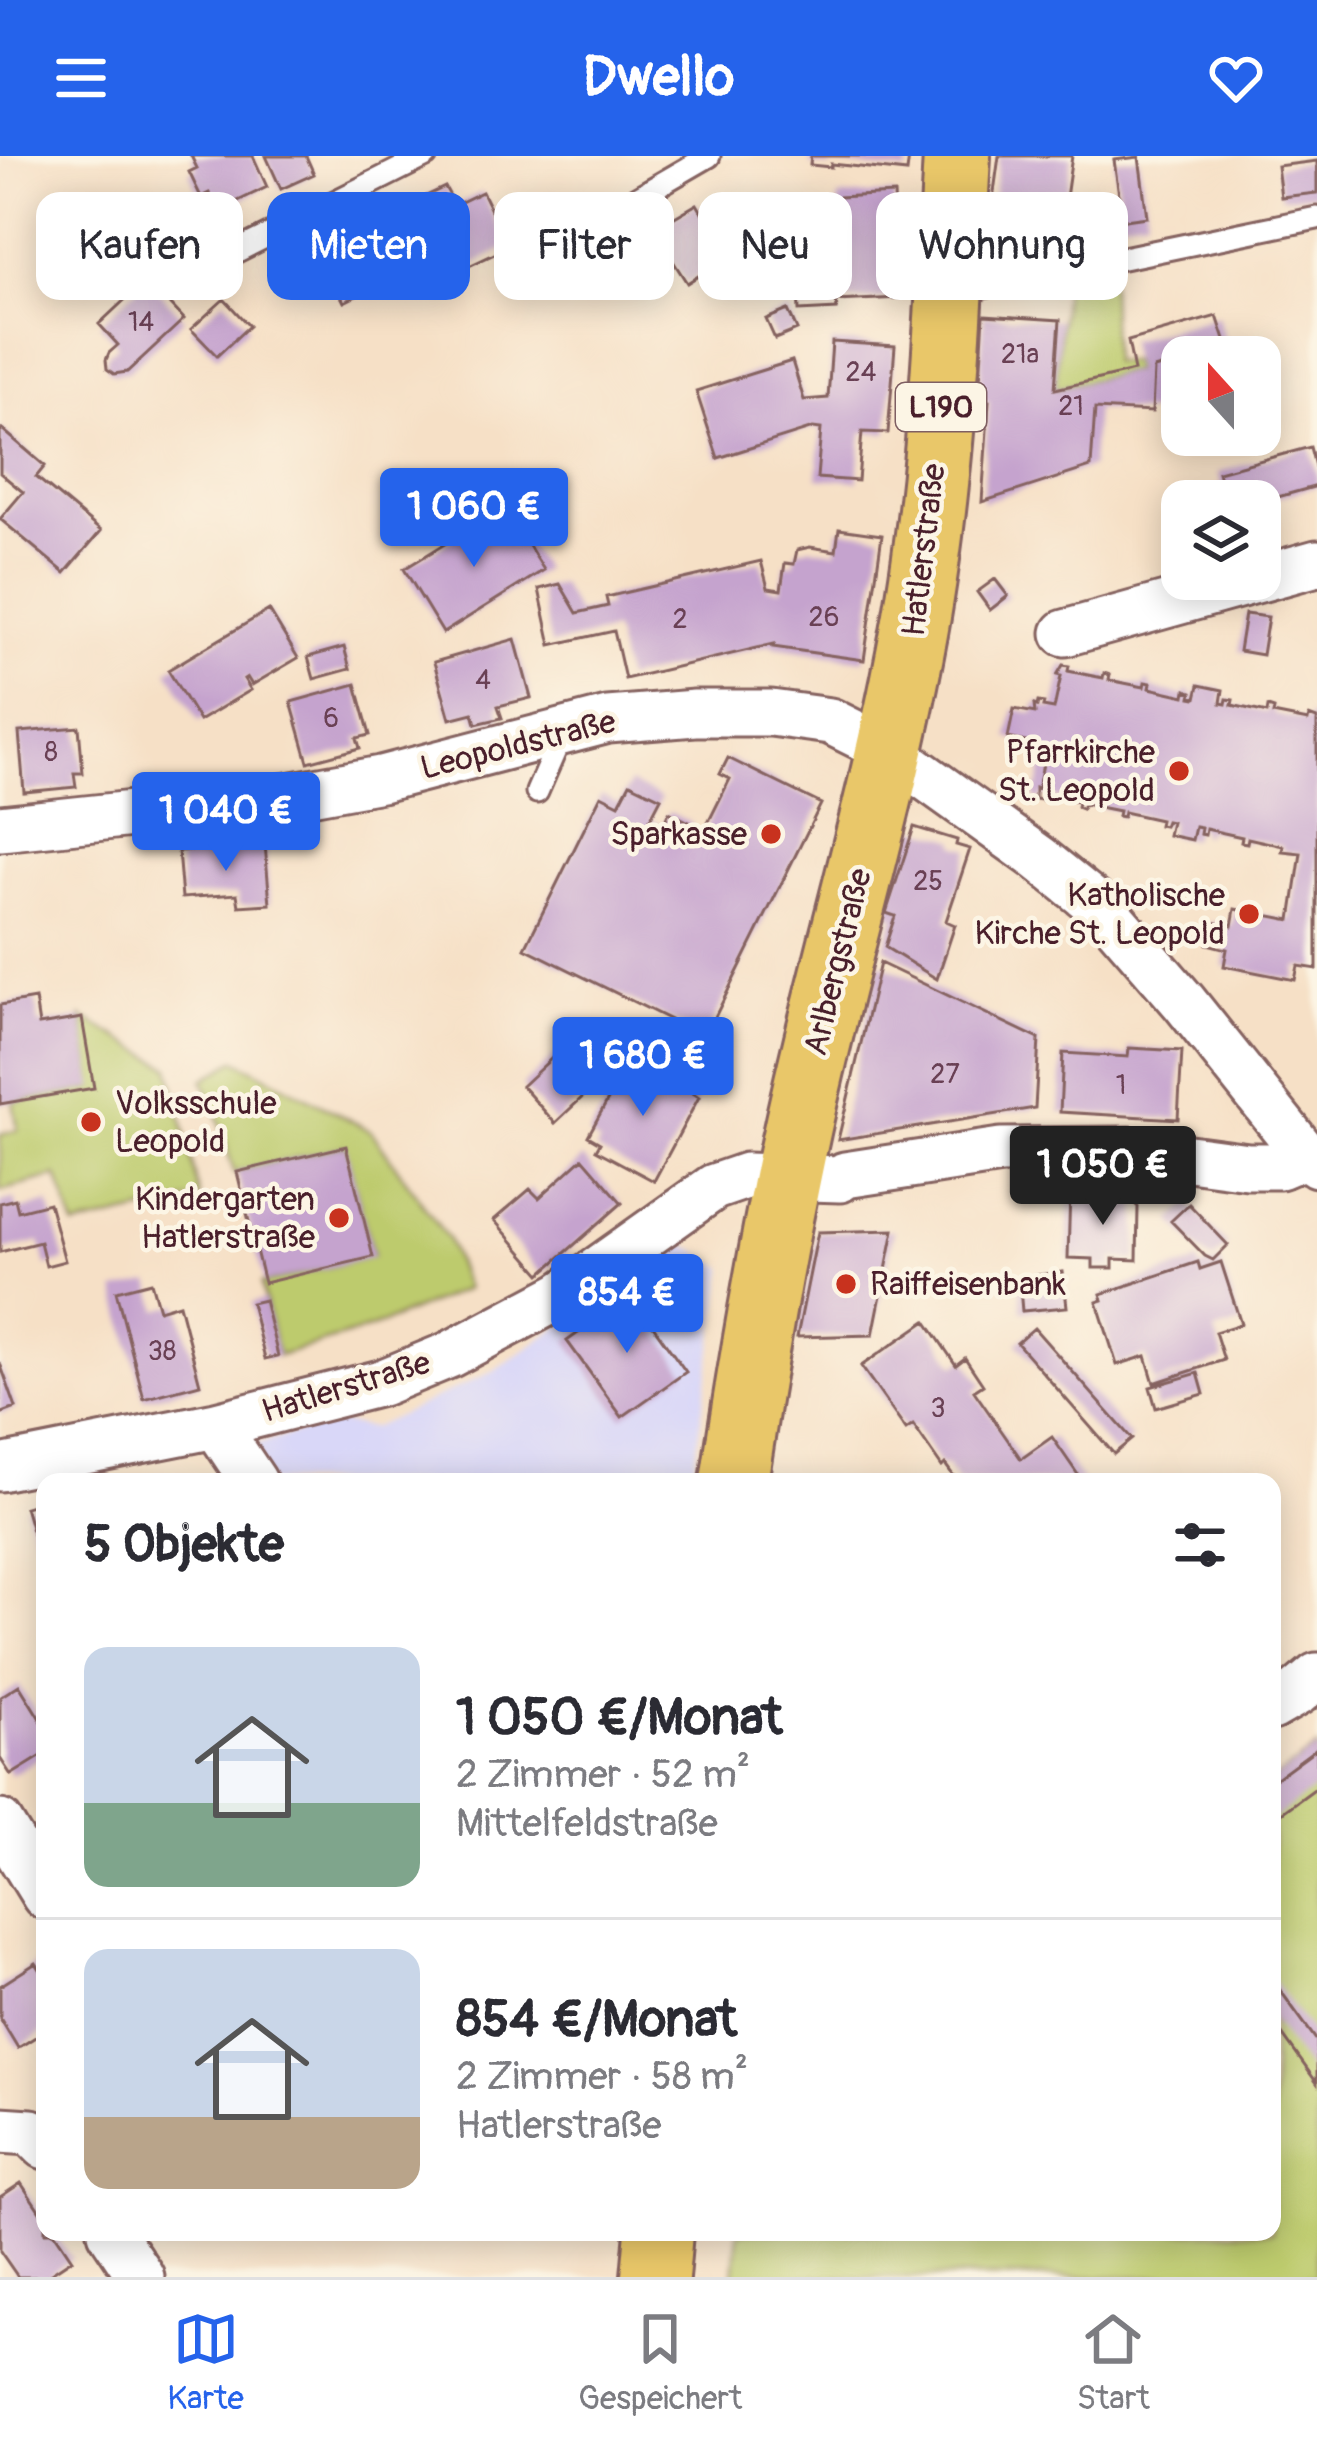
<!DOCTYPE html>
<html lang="de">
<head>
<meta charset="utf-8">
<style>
	:root { --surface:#fff; --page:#f7f7f7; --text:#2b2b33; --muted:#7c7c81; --line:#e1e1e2; --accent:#2563eb }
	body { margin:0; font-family:Pangolin,sans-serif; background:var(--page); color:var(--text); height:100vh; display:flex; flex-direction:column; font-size:45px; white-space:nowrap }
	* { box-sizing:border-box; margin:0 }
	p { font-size:39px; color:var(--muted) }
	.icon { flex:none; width:66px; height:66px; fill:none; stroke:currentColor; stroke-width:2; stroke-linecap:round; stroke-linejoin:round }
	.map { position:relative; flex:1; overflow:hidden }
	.panel { position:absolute; left:36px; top:1317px; width:1245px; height:768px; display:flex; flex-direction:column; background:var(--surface); border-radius:24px; box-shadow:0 6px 30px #0003 }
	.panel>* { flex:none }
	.guide { position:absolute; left:36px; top:36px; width:1245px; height:108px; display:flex; gap:24px }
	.needle { width:78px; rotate:339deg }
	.tools { position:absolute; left:1161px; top:180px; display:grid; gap:24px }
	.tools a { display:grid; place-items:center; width:120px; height:120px; border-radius:24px; background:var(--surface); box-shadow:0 6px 30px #0003; font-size:60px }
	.price { position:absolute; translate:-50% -102px; padding:0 27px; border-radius:12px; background:var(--accent); color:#fff; font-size:39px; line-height:78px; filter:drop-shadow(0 3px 6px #0008) }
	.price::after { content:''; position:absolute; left:50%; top:72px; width:36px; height:27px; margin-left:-18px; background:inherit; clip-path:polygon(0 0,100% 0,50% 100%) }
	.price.active { background:#222; color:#fff }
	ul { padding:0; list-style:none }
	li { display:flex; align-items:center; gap:36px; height:300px; padding:0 48px }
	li+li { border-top:3px solid var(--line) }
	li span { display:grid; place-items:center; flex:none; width:336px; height:240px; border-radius:24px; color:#555 }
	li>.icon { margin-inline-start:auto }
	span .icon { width:144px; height:144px; fill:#fffc; stroke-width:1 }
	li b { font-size:51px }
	h2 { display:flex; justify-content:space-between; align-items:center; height:144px; padding:0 48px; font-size:51px }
	.tag { padding:0 42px; border-radius:24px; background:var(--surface); box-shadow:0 6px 30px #0003; font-size:42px; line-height:108px }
	.tag.active { background:var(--accent); color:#fff }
	header { display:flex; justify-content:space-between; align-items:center; height:156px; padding:0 48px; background:var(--accent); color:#fff; font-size:54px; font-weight:700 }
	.tabs { display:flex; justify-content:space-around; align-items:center; height:168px; border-top:3px solid var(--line); background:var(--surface); font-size:33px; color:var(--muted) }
	.tabs a { display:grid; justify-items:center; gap:6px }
	.tabs .active { color:var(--accent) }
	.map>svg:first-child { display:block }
	.built { fill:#d9d7f8 }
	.green { fill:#bdcb6d; stroke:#84754c; stroke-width:3 }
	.building { fill:#c5a3ce }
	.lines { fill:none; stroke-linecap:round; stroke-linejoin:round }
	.service-casing { stroke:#866361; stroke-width:27 }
	.minor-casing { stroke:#866361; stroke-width:51 }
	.primary-casing { stroke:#866361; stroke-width:72 }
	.service { stroke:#fff; stroke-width:21 }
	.minor { stroke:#fff; stroke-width:45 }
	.primary { stroke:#e9c769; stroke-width:66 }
	.poi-dot { fill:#c8321e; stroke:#fcf5e5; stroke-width:4.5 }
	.labels { text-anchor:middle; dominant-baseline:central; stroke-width:9; stroke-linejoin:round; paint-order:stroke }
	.number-label { font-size:27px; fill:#694054 }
	.shield { fill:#fcf5e5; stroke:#7f5f63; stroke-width:3 }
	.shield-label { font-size:30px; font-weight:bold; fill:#4a1f2b }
	.street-label { font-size:33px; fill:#4a1f2b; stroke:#fcf5e5 }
	.poi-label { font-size:33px; fill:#4a1f2b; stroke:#fcf5e5; text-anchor:end }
</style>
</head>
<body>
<header><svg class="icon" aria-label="menu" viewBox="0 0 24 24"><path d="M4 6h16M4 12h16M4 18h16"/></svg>Dwello<svg class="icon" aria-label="heart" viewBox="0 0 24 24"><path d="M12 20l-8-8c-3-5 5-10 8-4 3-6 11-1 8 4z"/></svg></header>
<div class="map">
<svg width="1317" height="2121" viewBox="0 0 1317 2121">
	<rect width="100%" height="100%" fill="#fcf5e5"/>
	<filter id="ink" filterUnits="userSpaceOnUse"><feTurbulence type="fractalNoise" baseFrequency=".00833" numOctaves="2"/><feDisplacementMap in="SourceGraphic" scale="24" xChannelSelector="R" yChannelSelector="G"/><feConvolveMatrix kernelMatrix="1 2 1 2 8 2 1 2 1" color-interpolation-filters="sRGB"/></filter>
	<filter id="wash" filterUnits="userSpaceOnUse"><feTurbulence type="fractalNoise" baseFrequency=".004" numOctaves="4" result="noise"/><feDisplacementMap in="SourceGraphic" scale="48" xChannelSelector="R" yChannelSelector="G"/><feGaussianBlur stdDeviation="2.7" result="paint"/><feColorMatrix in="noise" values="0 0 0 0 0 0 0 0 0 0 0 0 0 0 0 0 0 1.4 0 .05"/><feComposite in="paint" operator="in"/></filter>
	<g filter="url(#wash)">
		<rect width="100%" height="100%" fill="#f6e0c6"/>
		<path class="built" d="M682 1087 725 1112 691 1326H270L245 1292 335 1266 372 1272 494 1215Z"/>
		<path class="green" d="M1110 118 1112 206 1132 205 1134 215 1055 233 1064 126Z
			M82 861 170 911 200 1042 75 1071 57 1020 0 1035V979L18 974 13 946 93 932Z
			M236 904 371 975 447 1082 466 1133 369 1173 278 1200 261 1128 373 1100 345 990 234 1017 216 954 203 924Z
			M1317 1592V2121H734L738 2076H1272V1625Z"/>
		<g id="blocks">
			<path class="building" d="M191 0H253L267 31 217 55 209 37 201 41 189 16 197 12Z
				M266 0H306L314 18 281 33Z
				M811 0H909L907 16 831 8V11L810 9Z
				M999 0H1072L1058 97 987 87Z
				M1139 1 1147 61 1118 65 1116 47 1120 46 1114 4Z
				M1317 5V37L1281 41 1277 10Z
				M445 31 455 49 482 36 509 91 454 117 418 44Z
				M894 38 900 142 836 145 837 153 799 155 797 109 833 107 832 94 840 93 838 41Z
				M697 48 729 101 687 127 673 105 667 110 655 91 662 87 654 73Z
				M369 70 376 85 388 80 405 116 344 146 328 114 298 128 286 103 316 89 319 94Z
				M147 123 184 163 127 216 114 218 107 213 106 204 109 197 118 189 99 168Z
				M224 143 249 170 217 200 191 173Z
				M788 154 797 174 775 183 766 163Z
				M984 159 1060 164 1055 233 1134 215 1128 185 1217 160 1228 193 1199 201H1182V205L1154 213 1152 256 1095 253 1091 311 982 346 989 245 979 244Z
				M832 186 895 190 888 277 862 276 858 325 817 322 821 273 813 272 718 302 696 235 792 205 804 244 828 242Z
				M2 273 45 310 36 321 101 375 65 417 0 363 23 336 0 317V276Z
				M1310 291 1317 318V330L1260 346 1226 345 1218 316Z
				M505 351 544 414 443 477 404 413Z
				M839 373 882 379 864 504 773 491 774 488 625 523 614 475 551 489 539 433 560 428 577 457 608 450 606 441 761 405 768 432 781 434 785 407 794 408 797 394 810 391 836 395Z
				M995 423 1008 440 990 454 977 436Z
				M269 454 298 502 252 529 247 521 244 523 251 534 199 565 168 514Z
				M1245 458 1268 461 1262 499 1239 495Z
				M515 483 531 542 498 550 502 562 476 568 473 557 450 563 434 506Z
				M344 491 350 513 314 523 308 501Z
				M1063 509 1069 510 1068 515 1103 522 1104 517 1110 519 1109 524 1144 531 1145 526 1151 527 1150 532 1185 540 1186 534 1192 536 1191 541 1196 542 1199 529 1223 534 1221 547 1226 548 1227 543 1233 544 1232 549 1267 557 1268 551 1274 553 1273 558 1308 565 1309 560 1317 563V813L1298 810 1295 824 1224 810 1227 793 1207 788 1212 766 1232 770 1235 753 1291 764 1301 697 1282 695 1283 690 1248 682 1247 687 1241 686 1242 681 1206 673 1205 679 1200 678 1201 672 1195 671 1192 684 1168 679 1171 666 1166 665 1164 670 1159 669 1160 664 1124 656 1123 661 1118 660 1119 655 1084 648 1082 653 1077 651 1078 646 1042 639 1041 644 1035 643V631L1038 632 1045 598 1033 595 1032 599 1027 598 1026 588 1030 587 1008 582 1014 553 1035 557 1034 549 1037 550 1038 546 1044 547 1043 551 1054 553 1061 520 1057 519Z
				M356 528 370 579 357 582 360 592 308 606 291 546Z
				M79 571 83 617H74L76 631 24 636 19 576Z
				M728 602 821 648 705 881 525 792 601 639 619 648 630 627 661 642 650 663 663 669 669 656 693 668 687 681 698 687 730 623 720 618Z
				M914 671 957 684 956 689 970 693 946 765 955 769 937 823 885 791 895 760 886 757Z
				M265 688 270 748 239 750 237 738 182 742 178 695Z
				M880 807 1039 883 1035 952 838 984Z
				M35 843 39 869 82 862 94 932 0 948V849Z
				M570 885 594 897 573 917 589 935 555 967 522 930Z
				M1129 892 1182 895 1178 963 1060 956 1063 897 1128 901Z
				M629 905 641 911 644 905 699 941 654 1025 596 994 600 987 588 980Z
				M346 990 373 1101 264 1127 237 1016Z
				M583 1002 622 1047 541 1118 494 1064 530 1033 539 1042Z
				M1070 1035 1124 1037 1138 1051 1137 1104 1113 1103V1112H1093V1103L1068 1102Z
				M15 1043 18 1055 49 1047 65 1105 46 1110 40 1086 0 1096V1047Z
				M1189 1048 1228 1089 1213 1104 1205 1100 1171 1065Z
				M894 1074 873 1179 797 1181 818 1076Z
				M1198 1106 1200 1113 1221 1106 1241 1168 1215 1176 1224 1204 1154 1227 1146 1200 1117 1209 1097 1146 1103 1144 1101 1138Z
				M1063 1116 1067 1151 1022 1155 1019 1121Z
				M151 1126 159 1154 179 1148 200 1228 144 1243 116 1135Z
				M631 1139 686 1216 622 1261 567 1185Z
				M264 1144 278 1200 265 1203 251 1147Z
				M926 1165 956 1209 965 1202 983 1229 974 1235 1021 1303 1052 1281 1083 1326H958L945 1308 942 1311 913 1269 906 1274 861 1210Z
				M1034 1172 1132 1283 1114 1298 1017 1187Z
				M0 1207 16 1252 0 1258Z
				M1198 1217 1204 1238 1156 1252 1150 1231Z
				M45 1345V1416H44L25 1351Z
				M19 1529 45 1571V1598L11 1619 0 1602V1541Z
				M1317 1592V1631L1272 1664V1625Z
				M36 1807 45 1821V1875L18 1892 0 1862V1830Z
				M1272 1823 1317 1885V1927L1272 1864Z
				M21 2027 45 2063V2076H54L72 2103 51 2117 53 2121H18L0 2095V2041Z"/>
		</g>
	</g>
	<g filter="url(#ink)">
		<use href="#blocks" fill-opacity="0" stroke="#866361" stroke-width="3"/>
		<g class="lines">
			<g class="service-casing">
				<path id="service" d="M614 55 709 0
					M231 98 426 0
					M954 137 1317 62
					M537 636 563 576"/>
			</g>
			<g class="minor-casing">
				<path id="minor" d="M1065 477 1317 407
					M0 672 266 644 381 623 608 564 695 557H771L830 565 888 594 1040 703 1107 757 1184 846 1306 999 1317 1008
					M216 1269 254 1326
					M0 1312 216 1269 381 1227 449 1199 562 1139 714 1031 746 1020 840 1023 845 1019 1001 995 1130 994 1248 1010H1280L1306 999
					M1272 1551 1298 1536 1317 1520
					M0 1667 45 1740
					M0 1974 31 1976 45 1990
					M111 2076 141 2121"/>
			</g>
			<g class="primary-casing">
				<path id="primary" d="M734 1326C756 1180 782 1031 817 888 848 758 885 629 910 498 942 335 948 166 957 0
					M655 2121 659 2076"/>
			</g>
			<use href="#service" class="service"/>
			<use href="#minor" class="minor"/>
			<use href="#primary" class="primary"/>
		</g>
	</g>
	<g class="poi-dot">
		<circle cx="1179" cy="615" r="12"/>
		<circle cx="771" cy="678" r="12"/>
		<circle cx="1249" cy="758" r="12"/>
		<circle cx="91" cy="966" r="12"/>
		<circle cx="339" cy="1062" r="12"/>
		<circle cx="846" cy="1128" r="12"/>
	</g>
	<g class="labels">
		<g class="number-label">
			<text x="141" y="166">14</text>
			<text x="1020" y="198">21a</text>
			<text x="861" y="216">24</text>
			<text x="1071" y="250">21</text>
			<text x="824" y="461">26</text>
			<text x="680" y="463">2</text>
			<text x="483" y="524">4</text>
			<text x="331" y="562">6</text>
			<text x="51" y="596">8</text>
			<text x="928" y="725">25</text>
			<text x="945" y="918">27</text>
			<text x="1121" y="929">1</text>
			<text x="162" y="1195">38</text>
			<text x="938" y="1252">3</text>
		</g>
		<rect class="shield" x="896" y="227" width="90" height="48" rx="9"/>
		<g class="shield-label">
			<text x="941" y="251">L190</text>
		</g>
		<g class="street-label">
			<text transform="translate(924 394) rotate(-83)">Hatlerstraße</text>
			<text transform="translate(518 589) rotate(-14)">Leopoldstraße</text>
			<text transform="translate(838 806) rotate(-76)">Arlbergstraße</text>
			<text transform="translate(346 1231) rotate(-17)">Hatlerstraße</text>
		</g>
		<g class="poi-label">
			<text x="1155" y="596">Pfarrkirche<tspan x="1155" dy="38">St. Leopold</tspan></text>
			<text x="747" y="678">Sparkasse</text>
			<text x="1225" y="739">Katholische<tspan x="1225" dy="38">Kirche St. Leopold</tspan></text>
			<text x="115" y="947" text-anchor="start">Volksschule<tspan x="115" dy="38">Leopold</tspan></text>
			<text x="315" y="1043">Kindergarten<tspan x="315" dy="38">Hatlerstraße</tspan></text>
			<text x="870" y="1128" text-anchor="start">Raiffeisenbank</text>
		</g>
	</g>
</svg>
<div class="tools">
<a><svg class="needle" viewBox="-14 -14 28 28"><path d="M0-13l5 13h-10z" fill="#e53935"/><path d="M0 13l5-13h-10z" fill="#7c7c81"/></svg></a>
<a><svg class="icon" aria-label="layers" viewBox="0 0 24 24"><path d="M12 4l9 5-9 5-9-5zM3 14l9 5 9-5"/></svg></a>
</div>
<b class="price" style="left:474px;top:414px">1 060 €</b>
<b class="price" style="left:226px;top:718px">1 040 €</b>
<b class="price" style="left:643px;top:963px">1 680 €</b>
<b class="price active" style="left:1103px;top:1072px">1 050 €</b>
<b class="price" style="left:627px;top:1200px">854 €</b>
<div class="guide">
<a class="tag">Kaufen</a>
<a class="tag active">Mieten</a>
<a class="tag">Filter</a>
<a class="tag">Neu</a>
<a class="tag">Wohnung</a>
</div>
<section class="panel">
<h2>5 Objekte<svg class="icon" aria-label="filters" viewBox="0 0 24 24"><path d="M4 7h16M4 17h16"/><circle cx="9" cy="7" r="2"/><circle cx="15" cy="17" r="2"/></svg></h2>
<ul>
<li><span style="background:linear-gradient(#c9d6e8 65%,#7fa58c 0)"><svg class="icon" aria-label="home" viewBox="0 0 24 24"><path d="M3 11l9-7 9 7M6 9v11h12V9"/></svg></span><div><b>1 050 €/Monat</b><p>2 Zimmer · 52 m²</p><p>Mittelfeldstraße</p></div></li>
<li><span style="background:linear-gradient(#c9d6e8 70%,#b9a48a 0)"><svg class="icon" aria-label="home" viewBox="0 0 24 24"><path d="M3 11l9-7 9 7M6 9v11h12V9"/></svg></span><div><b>854 €/Monat</b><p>2 Zimmer · 58 m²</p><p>Hatlerstraße</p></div></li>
</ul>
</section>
</div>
<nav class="tabs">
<a class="active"><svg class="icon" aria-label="map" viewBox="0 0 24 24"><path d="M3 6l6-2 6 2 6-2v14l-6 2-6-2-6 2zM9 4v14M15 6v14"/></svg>Karte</a>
<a><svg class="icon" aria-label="saved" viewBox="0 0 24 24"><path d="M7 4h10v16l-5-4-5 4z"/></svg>Gespeichert</a>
<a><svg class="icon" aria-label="home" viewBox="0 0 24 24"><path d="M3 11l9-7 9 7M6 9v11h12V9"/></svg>Start</a>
</nav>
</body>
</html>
